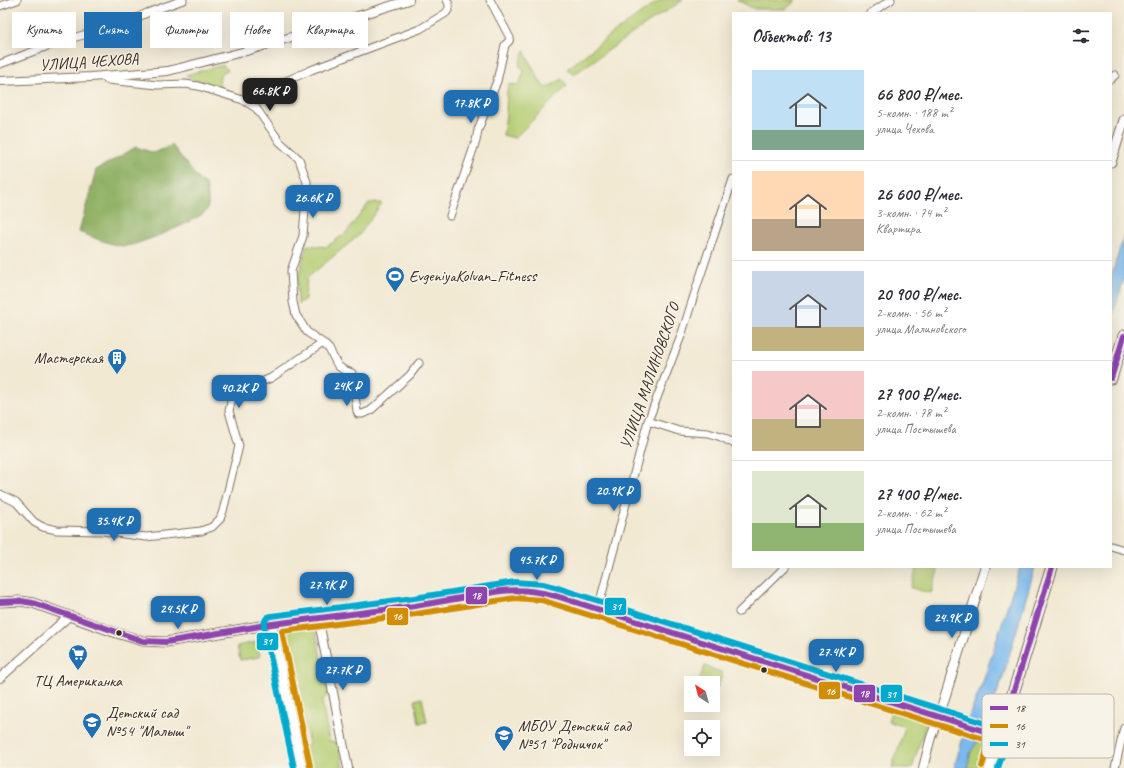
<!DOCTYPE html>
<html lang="ru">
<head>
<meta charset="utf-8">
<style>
	:root { --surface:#fff; --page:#f2f2f3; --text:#2b2b33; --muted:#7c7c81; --line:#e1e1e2; --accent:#1f6fb2 }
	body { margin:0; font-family:Caveat,sans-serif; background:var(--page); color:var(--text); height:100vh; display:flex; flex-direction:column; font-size:15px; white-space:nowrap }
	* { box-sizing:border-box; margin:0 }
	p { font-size:13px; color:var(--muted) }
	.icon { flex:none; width:22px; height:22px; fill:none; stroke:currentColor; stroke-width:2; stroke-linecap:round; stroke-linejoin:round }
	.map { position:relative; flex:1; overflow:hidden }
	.details { position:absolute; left:732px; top:12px; width:380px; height:556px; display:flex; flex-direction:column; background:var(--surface); border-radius:0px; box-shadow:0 4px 16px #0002 }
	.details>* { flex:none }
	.hud { position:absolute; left:12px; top:12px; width:380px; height:36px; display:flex; gap:8px }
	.needle { width:26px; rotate:324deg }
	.fabs { position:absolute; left:684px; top:676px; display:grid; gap:8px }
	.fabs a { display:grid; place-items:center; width:36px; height:36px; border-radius:0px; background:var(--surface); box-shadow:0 4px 16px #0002; font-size:20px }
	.price { position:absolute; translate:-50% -34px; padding:0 9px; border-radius:8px; background:var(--accent); color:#fff; font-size:13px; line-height:26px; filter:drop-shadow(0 1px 2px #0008) }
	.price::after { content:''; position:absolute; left:50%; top:24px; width:12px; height:9px; margin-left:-6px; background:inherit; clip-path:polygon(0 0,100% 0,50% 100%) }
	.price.selected { background:#222; color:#fff }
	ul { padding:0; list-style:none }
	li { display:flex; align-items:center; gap:12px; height:100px; padding:0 20px }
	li+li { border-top:1px solid var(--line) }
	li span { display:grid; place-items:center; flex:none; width:112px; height:80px; border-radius:0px; color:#555 }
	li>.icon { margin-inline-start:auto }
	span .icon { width:48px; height:48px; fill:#fffc; stroke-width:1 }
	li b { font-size:17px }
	h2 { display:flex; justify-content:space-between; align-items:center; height:48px; padding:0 20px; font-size:17px }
	.pill { padding:0 14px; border-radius:0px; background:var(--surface); box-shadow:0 4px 16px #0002; font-size:14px; line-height:36px }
	.pill.selected { background:var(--accent); color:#fff }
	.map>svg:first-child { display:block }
	.green { fill:#b5ce73; stroke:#787c48 }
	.forest { fill:#90b165; stroke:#666e42 }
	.water { fill:#7ab9ee; stroke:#5a7286 }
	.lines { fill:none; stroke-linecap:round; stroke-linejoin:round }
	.minor-casing { stroke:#7b6d5d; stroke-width:9 }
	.tertiary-casing { stroke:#7b6d5d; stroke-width:10 }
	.secondary-casing { stroke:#7b6d5d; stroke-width:11 }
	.primary-casing { stroke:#7b6d5d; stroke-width:13 }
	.minor { stroke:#fff; stroke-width:7 }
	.tertiary { stroke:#fff; stroke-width:8 }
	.secondary { stroke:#fff; stroke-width:9 }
	.primary { stroke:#fff; stroke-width:11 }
	.bus-1-casing { stroke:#f7f3e8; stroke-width:9 }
	.bus-2-casing { stroke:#f7f3e8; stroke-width:9 }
	.bus-3-casing { stroke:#f7f3e8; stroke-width:9 }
	.bus-1 { stroke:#8e44ad; stroke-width:6 }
	.bus-2 { stroke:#d18d06; stroke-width:6 }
	.bus-3 { stroke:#00a9ce; stroke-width:6 }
	.bus-dot { fill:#3b2a1e; stroke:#f7f3e8; stroke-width:1.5 }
	.labels { text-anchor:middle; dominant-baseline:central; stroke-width:3; stroke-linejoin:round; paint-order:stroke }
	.street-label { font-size:16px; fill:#3b2a1e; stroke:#f7f3e8 }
	.poi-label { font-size:16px; fill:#3b2a1e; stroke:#f7f3e8; text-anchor:start }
	.key { fill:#f7f3e8; stroke:#bfb7ab; stroke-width:1 }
	.key-label { font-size:11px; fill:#3b2a1e }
	.line-badge { stroke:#f7f3e8; stroke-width:1.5 }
	.badge-label { font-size:11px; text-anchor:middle; font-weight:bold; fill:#fff }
</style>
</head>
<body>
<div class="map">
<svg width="1124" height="768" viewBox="0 0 1124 768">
	<rect width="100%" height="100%" fill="#f7f3e8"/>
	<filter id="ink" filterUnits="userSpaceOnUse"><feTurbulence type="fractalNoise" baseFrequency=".025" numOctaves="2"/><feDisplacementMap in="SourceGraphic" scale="8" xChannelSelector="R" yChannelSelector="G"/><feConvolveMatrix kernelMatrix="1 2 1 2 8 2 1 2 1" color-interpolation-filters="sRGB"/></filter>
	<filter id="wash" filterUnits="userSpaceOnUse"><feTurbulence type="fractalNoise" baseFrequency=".012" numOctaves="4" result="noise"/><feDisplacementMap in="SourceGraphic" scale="16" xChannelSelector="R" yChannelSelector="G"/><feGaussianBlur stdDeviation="0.9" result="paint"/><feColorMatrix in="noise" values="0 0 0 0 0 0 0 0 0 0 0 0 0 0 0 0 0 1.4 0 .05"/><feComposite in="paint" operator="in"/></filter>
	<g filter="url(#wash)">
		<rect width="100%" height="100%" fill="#f2e9d3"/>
		<path class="green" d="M660 0H683L636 31 573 75 567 69 605 39Z
			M737 0H796L786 9H755Z
			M524 51 542 85 547 88 562 79 567 86 515 138 503 135 506 114 507 91 509 84 519 85 524 71 519 65Z
			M223 65 228 70 220 75 219 88 201 84 186 75Z
			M369 203H382L359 235 307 278 305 299 298 304 297 282 307 245 326 247 346 233Z
			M917 567H939L931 593 911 588Z
			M308 625 315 626 328 695 322 701 329 741 338 743 343 768H305L301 750 309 744 303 711 291 703 278 633 282 629Z
			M257 642 260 657 240 660 237 646Z
			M705 666 723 673 718 687 713 685V683H707L699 680Z
			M422 698 427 722 419 723 415 700Z
			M892 710 927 721 912 768H892L905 727 888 721Z
			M978 741 984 742 986 747 981 768H967L971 751Z"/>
		<path class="forest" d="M172 145 198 179 206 185C207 193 211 205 205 212 196 221 135 247 123 246 107 244 93 237 79 232L96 170 136 147 154 153Z"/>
		<path class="water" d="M1124 234V278L1111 322V278Z
			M1020 567H1035L1003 677 987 720 978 741 971 751 967 768H954L970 714 983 682Z"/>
	</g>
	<g filter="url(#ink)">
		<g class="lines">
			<g class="minor-casing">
				<path id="minor" d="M0 6 17 0
					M871 13 891 0
					M0 64 61 41 95 32 130 21 147 13 183 0
					M103 76 107 80 158 85 185 84 198 86 243 100 256 108 280 142 299 159 307 182 303 236 291 271 293 302 296 315 307 332 323 343 329 349 338 366 344 370 352 373 357 411 358 414H362L370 411 410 375 419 363
					M1111 79 1115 75
					M243 100 311 70 420 29 446 13C450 8 450 5 447 0
					M450 216 476 141 478 130 497 81 505 45 509 41 510 38 490 0
					M648 421 679 431 708 433 721 437 733 443
					M0 494 16 502 34 522 43 527 57 530 102 531 146 537 201 531 212 527 220 519 223 511 239 446 229 411 231 402 234 397 247 388 271 378 323 343
					M1111 546 1124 550
					M598 609 648 421 681 336 698 283 733 179
					M739 612 785 567
					M1115 768 1124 728"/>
			</g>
			<g class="tertiary-casing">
				<path id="tertiary" d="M0 81 91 77 168 71 250 50 409 0
					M318 617 348 768
					M272 624 302 768
					M0 678 69 616
					M923 768 931 737 939 716"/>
			</g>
			<g class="secondary-casing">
				<path id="secondary" d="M1111 162 1124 120
					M0 602 21 601 33 603 117 633 143 641 166 642 272 624 415 606 501 591C520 589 537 591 556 596L1000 736
					M939 716 985 567"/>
			</g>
			<g class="primary-casing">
				<path id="primary" d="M1111 378 1124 336
					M990 768 1052 567"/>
			</g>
			<use href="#minor" class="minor"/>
			<use href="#tertiary" class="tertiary"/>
			<use href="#secondary" class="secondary"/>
			<use href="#primary" class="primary"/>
			<g class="bus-1-casing">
				<path id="bus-1" d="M1111 378 1124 336
					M0 602 21 601 33 603 143 641 166 642 272 624 415 606 501 591C520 589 538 591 556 596L1000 736
					M1000 736 1052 567"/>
			</g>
			<g class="bus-2-casing">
				<path id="bus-2" d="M310 766 282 631 416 614 515 598 541 600 554 604 990 741 982 766"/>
			</g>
			<g class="bus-3-casing">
				<path id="bus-3" d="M294 768 264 626C264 621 266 617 271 616L414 598 515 582 543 584 558 588 1003 729 1007 732 1008 737 998 768"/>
			</g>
			<use href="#bus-1" class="bus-1"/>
			<use href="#bus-2" class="bus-2"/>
			<use href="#bus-3" class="bus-3"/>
		</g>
	</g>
	<defs>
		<g id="stadium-pin" transform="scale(1)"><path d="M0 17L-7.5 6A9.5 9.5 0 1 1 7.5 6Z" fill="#1f6fb2" stroke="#f7f3e8"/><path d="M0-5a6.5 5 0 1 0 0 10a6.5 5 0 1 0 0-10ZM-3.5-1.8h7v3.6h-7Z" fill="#fff"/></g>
		<g id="building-pin" transform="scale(1)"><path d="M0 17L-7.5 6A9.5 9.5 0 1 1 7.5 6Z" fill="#1f6fb2" stroke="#f7f3e8"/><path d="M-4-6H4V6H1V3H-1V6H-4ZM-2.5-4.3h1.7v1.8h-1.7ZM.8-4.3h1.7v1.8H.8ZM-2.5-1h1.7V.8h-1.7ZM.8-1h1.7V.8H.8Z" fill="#fff"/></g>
		<g id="supermarket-pin" transform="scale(1)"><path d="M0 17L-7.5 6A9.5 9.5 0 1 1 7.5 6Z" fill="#1f6fb2" stroke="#f7f3e8"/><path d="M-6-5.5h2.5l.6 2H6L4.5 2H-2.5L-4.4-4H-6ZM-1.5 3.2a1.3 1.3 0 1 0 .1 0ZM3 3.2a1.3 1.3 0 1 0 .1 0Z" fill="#fff"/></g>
		<g id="school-pin" transform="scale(1)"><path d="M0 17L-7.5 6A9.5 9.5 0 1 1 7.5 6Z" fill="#1f6fb2" stroke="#f7f3e8"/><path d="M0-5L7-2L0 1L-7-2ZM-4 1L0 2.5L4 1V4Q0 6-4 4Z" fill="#fff"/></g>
	</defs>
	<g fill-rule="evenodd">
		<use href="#stadium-pin" x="395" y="276"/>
		<use href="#building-pin" x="117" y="358"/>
		<use href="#supermarket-pin" x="78" y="654"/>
		<use href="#school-pin" x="92" y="722"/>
		<use href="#school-pin" x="504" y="735"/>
	</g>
	<g class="bus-dot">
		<circle cx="119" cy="633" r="3.5"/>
		<circle cx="764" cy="670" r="3.5"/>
	</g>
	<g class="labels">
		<g class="street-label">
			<text transform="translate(89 62) rotate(-4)">УЛИЦА ЧЕХОВА</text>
			<text transform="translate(650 376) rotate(-71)">УЛИЦА МАЛИНОВСКОГО</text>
		</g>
		<g class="poi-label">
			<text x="409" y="276">EvgeniyaKolvan_Fitness</text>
			<text x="103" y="358" text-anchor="end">Мастерская</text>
			<text x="78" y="681" text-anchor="middle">ТЦ Американка</text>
			<text x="106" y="713">Детский сад<tspan x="106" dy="18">№54 "Малыш"</tspan></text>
			<text x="518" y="726">МБОУ Детский сад<tspan x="518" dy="18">№51 "Родничок"</tspan></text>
		</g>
	</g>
	<rect x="982" y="694" width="132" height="64" rx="6" class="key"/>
	<rect x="990" y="706" width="18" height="4" fill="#8e44ad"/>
	<rect x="990" y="724" width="18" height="4" fill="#d18d06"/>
	<rect x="990" y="742" width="18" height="4" fill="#00a9ce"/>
	<g class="key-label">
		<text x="1015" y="712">18</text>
		<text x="1015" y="730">16</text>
		<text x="1015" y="748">31</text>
	</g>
	<g class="line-badge">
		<rect x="465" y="586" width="23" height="19" rx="4" fill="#8e44ad"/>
		<rect x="604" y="597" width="23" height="19" rx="4" fill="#00a9ce"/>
		<rect x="386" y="607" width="23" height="19" rx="4" fill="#d18d06"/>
		<rect x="256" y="632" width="23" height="19" rx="4" fill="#00a9ce"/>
		<rect x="818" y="681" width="23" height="19" rx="4" fill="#d18d06"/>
		<rect x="853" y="684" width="23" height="19" rx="4" fill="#8e44ad"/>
		<rect x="880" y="684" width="23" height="19" rx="4" fill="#00a9ce"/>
	</g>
	<g class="badge-label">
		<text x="476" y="599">18</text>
		<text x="616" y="610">31</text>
		<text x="397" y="620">16</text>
		<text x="267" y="645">31</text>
		<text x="830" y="695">16</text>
		<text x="864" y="697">18</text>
		<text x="891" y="698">31</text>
	</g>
</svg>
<div class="fabs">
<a><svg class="needle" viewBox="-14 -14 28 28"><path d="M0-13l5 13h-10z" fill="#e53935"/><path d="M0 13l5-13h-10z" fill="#7c7c81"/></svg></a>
<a><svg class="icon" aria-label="locate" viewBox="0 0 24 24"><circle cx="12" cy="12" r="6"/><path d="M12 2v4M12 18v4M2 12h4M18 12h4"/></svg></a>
</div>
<b class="price selected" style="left:270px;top:112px">66.8K ₽</b>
<b class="price" style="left:471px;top:124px">17.8K ₽</b>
<b class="price" style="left:313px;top:219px">26.6K ₽</b>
<b class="price" style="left:347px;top:407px">24K ₽</b>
<b class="price" style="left:239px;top:409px">40.2K ₽</b>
<b class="price" style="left:614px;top:512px">20.9K ₽</b>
<b class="price" style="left:114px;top:542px">35.4K ₽</b>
<b class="price" style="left:537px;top:581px">45.7K ₽</b>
<b class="price" style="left:327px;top:606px">27.9K ₽</b>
<b class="price" style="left:178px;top:630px">24.5K ₽</b>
<b class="price" style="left:952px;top:639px">24.9K ₽</b>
<b class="price" style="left:836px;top:673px">27.4K ₽</b>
<b class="price" style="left:343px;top:691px">27.7K ₽</b>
<div class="hud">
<a class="pill">Купить</a>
<a class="pill selected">Снять</a>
<a class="pill">Фильтры</a>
<a class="pill">Новое</a>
<a class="pill">Квартира</a>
</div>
<section class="details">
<h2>Объектов: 13<svg class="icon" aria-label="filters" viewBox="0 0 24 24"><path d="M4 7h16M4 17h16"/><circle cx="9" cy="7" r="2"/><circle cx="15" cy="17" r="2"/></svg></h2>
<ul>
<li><span style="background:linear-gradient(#bfe0f5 75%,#7fa58c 0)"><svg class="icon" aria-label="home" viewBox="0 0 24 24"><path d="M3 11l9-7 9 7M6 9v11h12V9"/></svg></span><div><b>66 800 ₽/мес.</b><p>5-комн. · 188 m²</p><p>улица Чехова</p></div></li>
<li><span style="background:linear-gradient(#ffd9b3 60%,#b9a48a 0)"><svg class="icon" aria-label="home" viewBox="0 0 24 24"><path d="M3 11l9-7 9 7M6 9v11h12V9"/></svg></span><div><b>26 600 ₽/мес.</b><p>3-комн. · 74 m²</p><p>Квартира</p></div></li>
<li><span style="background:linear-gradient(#c9d6e8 70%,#c2b280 0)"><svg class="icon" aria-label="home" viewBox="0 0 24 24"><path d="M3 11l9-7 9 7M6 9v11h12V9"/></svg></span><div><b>20 900 ₽/мес.</b><p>2-комн. · 56 m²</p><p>улица Малиновского</p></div></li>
<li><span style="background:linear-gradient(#f6c9c9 60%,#c2b280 0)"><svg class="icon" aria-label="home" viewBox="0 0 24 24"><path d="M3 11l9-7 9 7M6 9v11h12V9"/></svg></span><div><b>27 900 ₽/мес.</b><p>2-комн. · 78 m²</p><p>улица Постышева</p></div></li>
<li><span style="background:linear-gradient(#dfe7d0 65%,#8fb573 0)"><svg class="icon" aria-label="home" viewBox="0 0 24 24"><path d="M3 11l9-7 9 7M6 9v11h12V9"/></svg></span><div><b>27 400 ₽/мес.</b><p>2-комн. · 62 m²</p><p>улица Постышева</p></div></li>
</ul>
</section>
</div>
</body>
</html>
